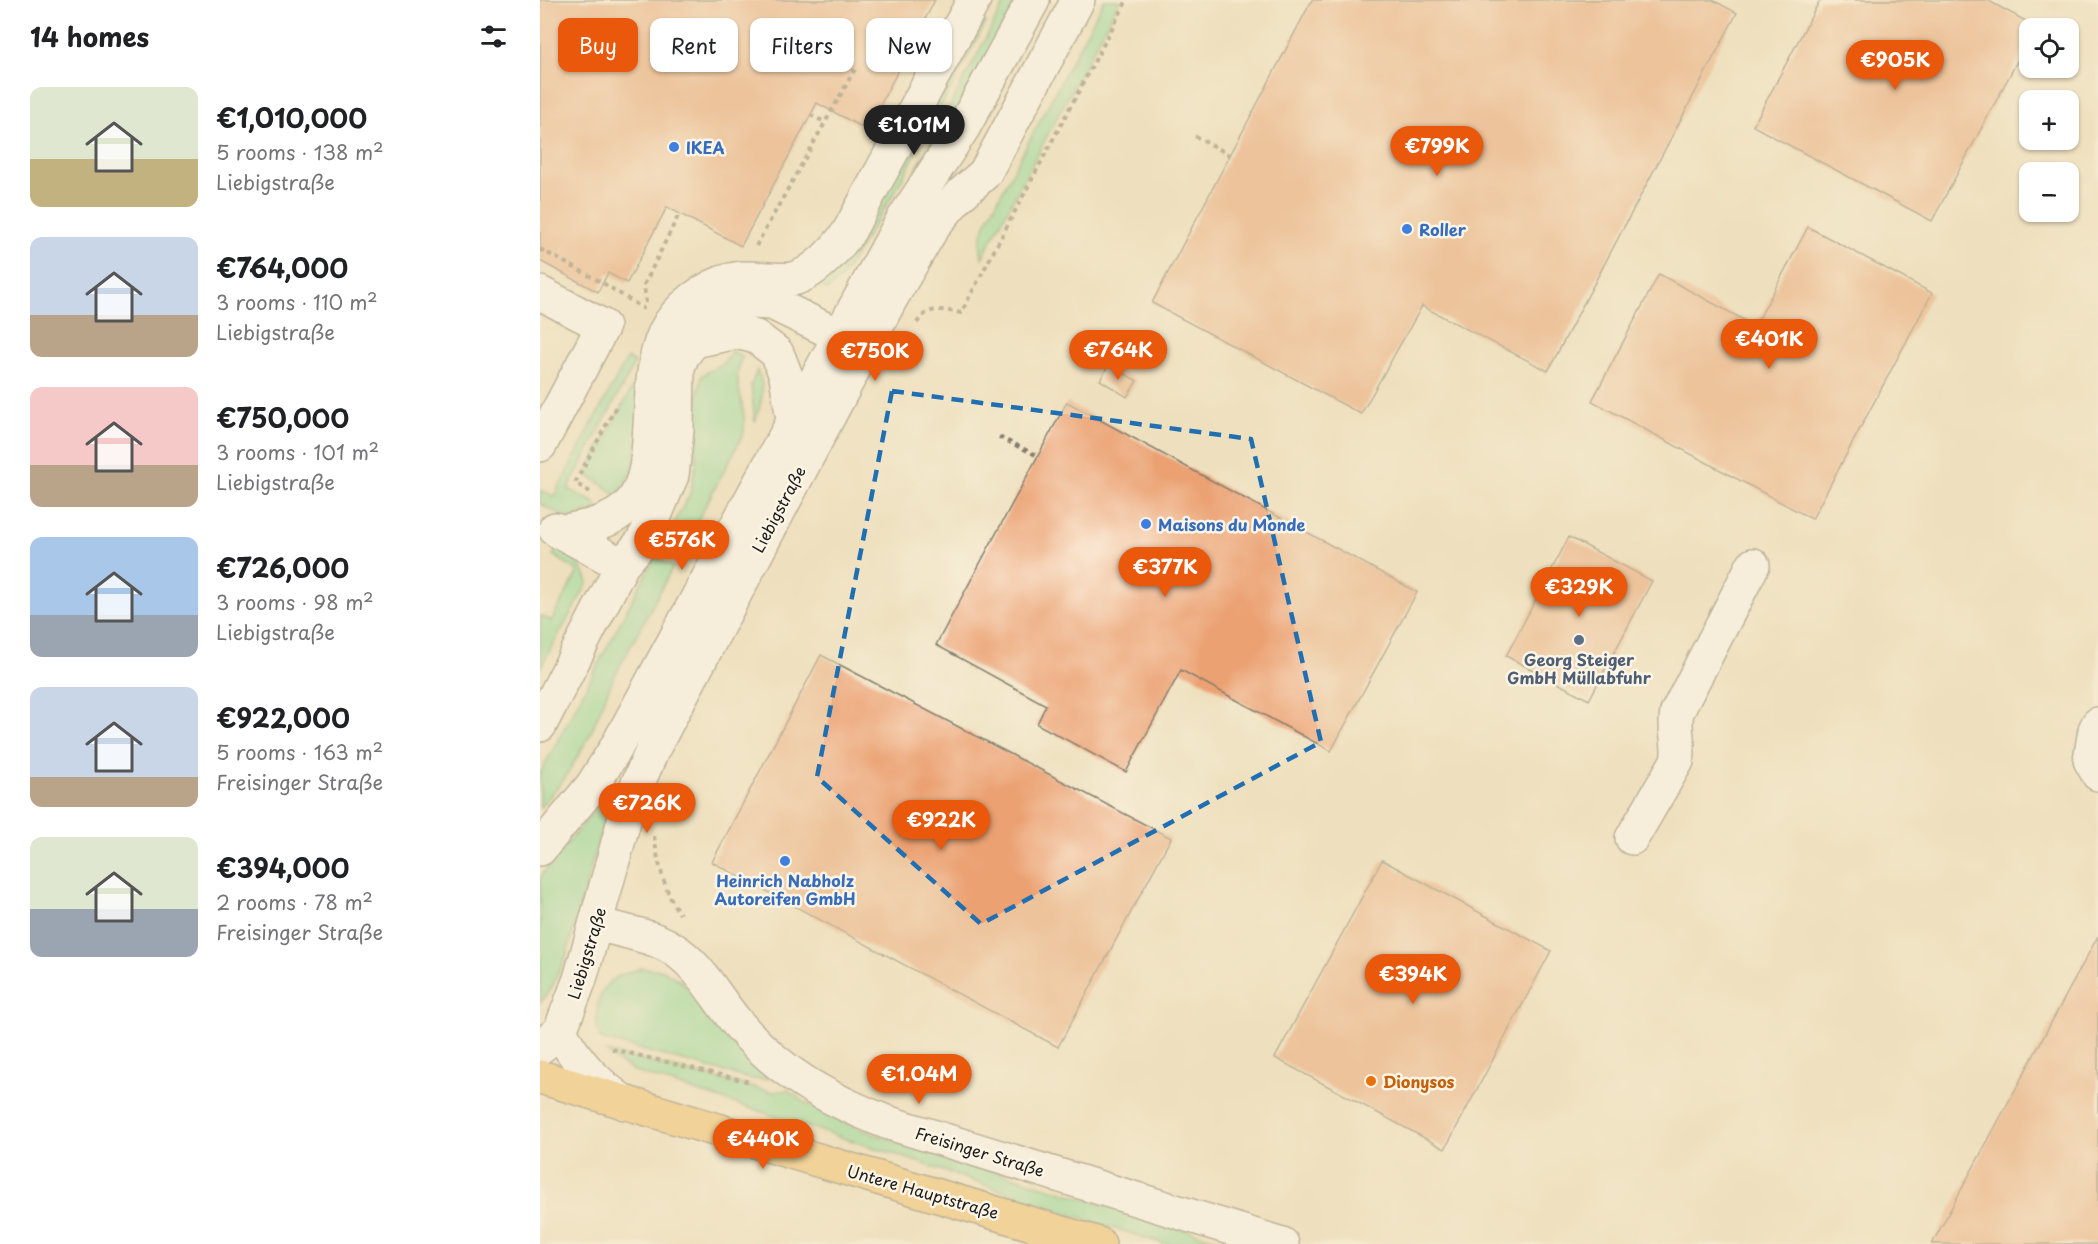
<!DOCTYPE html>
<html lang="en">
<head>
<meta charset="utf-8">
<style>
	:root { --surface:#fff; --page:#f2f2f2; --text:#202124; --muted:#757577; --accent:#ea580c }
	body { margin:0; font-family:"Playpen Sans",sans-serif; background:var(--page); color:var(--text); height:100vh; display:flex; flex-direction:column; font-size:22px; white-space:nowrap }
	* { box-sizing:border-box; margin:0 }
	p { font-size:20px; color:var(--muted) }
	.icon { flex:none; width:33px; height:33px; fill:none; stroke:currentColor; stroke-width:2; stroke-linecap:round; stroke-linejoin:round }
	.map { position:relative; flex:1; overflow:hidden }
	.details { display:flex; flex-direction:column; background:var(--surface); width:540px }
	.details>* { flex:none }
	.top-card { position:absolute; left:18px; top:18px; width:570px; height:54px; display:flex; gap:12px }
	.controls { position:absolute; left:1479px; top:18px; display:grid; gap:12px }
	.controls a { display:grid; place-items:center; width:60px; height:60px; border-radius:12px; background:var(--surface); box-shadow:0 2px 4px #0004; font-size:30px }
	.price { position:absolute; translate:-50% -51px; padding:0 14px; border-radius:21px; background:var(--accent); color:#fff; font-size:20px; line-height:39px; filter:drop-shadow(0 2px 3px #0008) }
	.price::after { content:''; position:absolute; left:50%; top:36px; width:18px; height:14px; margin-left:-9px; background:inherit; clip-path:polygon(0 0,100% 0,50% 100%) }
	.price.active { background:#222; color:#fff }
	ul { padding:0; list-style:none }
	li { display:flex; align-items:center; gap:18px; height:150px; padding:0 30px }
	li span { display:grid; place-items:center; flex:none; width:168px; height:120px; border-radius:12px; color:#555 }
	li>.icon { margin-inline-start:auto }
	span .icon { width:72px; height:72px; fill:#fffc; stroke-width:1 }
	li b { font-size:26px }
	h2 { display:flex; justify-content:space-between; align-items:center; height:72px; padding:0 30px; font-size:26px }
	.chip { padding:0 21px; border-radius:12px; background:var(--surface); box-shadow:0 2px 4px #0004; font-size:21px; line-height:54px }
	.chip.active { background:var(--accent); color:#fff }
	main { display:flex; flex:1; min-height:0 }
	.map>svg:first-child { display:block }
	.green { fill:#88da9a; stroke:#527b5b; stroke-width:1.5 }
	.building { fill:#eba172 }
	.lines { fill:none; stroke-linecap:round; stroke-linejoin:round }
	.minor-casing { stroke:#857e6d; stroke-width:36 }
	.major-casing { stroke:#857e6d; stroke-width:36 }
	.path { stroke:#857e6d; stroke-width:4; stroke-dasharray:4.5 4.5; stroke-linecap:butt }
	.minor { stroke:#fff; stroke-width:33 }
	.major { stroke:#f3c26a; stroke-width:33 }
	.marked { fill:none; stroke:#1f6fb2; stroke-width:4.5; stroke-dasharray:12 8; stroke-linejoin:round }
	.shop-dot { fill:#3f7fe0; stroke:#fcf5e5; stroke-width:2 }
	.service-dot { fill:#5c6f8a; stroke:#fcf5e5; stroke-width:2 }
	.food-dot { fill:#e8710a; stroke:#fcf5e5; stroke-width:2 }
	.labels { text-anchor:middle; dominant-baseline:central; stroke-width:5; stroke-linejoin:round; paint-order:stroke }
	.shop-label { font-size:16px; font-weight:bold; fill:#366cbe; stroke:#fcf5e5; text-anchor:start }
	.street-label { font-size:16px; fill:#1c1c1c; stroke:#fcf5e5 }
	.service-label { font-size:16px; font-weight:bold; fill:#4e5e75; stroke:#fcf5e5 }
	.food-label { font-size:16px; font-weight:bold; fill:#c56008; stroke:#fcf5e5; text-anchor:start }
</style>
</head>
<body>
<main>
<section class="details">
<h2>14 homes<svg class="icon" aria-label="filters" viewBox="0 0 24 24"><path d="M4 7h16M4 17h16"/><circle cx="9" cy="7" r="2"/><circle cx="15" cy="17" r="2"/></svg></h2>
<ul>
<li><span style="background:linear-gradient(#dfe7d0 60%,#c2b280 0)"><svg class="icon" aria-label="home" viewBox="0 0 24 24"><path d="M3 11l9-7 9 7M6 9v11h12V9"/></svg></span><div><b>€1,010,000</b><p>5 rooms · 138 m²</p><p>Liebigstraße</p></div></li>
<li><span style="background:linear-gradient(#c9d6e8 65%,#b9a48a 0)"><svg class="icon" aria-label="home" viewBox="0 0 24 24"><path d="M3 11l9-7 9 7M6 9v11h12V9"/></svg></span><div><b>€764,000</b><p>3 rooms · 110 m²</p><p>Liebigstraße</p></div></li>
<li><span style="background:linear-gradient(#f6c9c9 65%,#b9a48a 0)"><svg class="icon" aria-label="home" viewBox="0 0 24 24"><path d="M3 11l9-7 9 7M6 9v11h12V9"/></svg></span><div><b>€750,000</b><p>3 rooms · 101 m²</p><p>Liebigstraße</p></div></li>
<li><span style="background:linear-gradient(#a9c7e8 65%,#9aa5b1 0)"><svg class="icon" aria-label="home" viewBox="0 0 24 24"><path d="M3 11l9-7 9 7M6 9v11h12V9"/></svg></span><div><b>€726,000</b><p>3 rooms · 98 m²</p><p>Liebigstraße</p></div></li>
<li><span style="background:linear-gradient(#c9d6e8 75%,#b9a48a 0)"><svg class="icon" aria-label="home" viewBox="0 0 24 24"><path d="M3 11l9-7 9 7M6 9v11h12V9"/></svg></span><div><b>€922,000</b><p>5 rooms · 163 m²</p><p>Freisinger Straße</p></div></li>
<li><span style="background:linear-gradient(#dfe7d0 60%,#9aa5b1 0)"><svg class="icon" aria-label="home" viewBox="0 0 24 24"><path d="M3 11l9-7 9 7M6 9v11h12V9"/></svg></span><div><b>€394,000</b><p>2 rooms · 78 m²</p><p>Freisinger Straße</p></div></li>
</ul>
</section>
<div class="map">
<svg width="1558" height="1244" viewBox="0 0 1558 1244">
	<rect width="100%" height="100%" fill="#fcf5e5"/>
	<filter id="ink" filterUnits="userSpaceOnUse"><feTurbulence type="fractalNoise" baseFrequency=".0167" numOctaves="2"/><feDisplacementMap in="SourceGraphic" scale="12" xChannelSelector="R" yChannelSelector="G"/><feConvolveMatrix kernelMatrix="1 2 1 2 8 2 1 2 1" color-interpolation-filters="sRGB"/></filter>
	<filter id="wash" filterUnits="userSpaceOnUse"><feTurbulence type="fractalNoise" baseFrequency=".008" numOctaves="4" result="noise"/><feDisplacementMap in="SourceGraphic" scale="24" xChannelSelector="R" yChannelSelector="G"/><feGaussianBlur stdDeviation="1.35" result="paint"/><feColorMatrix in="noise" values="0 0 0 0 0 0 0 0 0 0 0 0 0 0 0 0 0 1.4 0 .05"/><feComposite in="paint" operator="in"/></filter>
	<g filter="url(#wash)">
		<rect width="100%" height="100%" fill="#eee0be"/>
		<path class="green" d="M466 0H477L419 109 373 175Z
			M564 0H580L442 258 440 243 445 224Z
			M433 15 446 22 356 190 301 278 287 290 277 284Z
			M191 351 203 356C188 379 210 409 203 435L142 550 125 539 150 494 156 464 157 398 162 375 183 364Z
			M87 358 95 363 28 489 55 503 58 509 29 519 0 504V490L14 496Z
			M104 366 95 466 77 497 65 486 45 474Z
			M217 370C227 390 221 402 215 422L211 385Z
			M17 548C33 558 43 564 48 583L0 668V615L11 621 38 571 13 555Z
			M115 557 133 567 72 681 50 735 25 778 0 808V774Z
			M74 786 26 957 10 991 0 1003V877Z
			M101 968 123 970 142 982 165 1006 200 1051 229 1079H211L60 1039C54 1021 55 994 71 981 79 974 91 972 101 968Z
			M67 1052 233 1092 248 1090C275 1112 305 1124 337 1135L691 1244H625L532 1215 357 1155 96 1072 75 1060Z"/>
		<g id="blocks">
			<path class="building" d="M0 0H395L327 130 277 103 201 246 127 207 87 283 68 273 58 292 0 261Z
				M772 0H1173L1197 13 1008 371 882 306 821 414 612 303Z
				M1280 0H1447L1495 26 1494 28H1490V37L1392 221 1213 126Z
				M1268 227 1392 293 1272 519 1052 401 1119 274 1215 326Z
				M569 364 597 381 587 397 560 380Z
				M527 402 877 592 791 751 641 670 586 772 497 724 506 705 396 645Z
				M1029 537 1112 581 1049 700 966 656Z
				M281 655 631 838 518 1047 172 862Z
				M842 860 1011 951 905 1149 735 1058Z
				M1558 936V1244H1392Z"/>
		</g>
	</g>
	<g filter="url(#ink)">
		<use href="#blocks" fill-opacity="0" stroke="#857e6d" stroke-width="1.5"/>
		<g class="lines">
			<g class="minor-casing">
				<path id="minor" d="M0 293 63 326 0 445
					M153 341 197 332 216 337 237 353 246 376 253 419
					M15 529 82 565
					M19 532C43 528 73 523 90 504 124 468 97 374 130 323 146 300 174 281 202 278 218 277 236 281 252 279 273 275 296 249 308 233L434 0
					M1558 724 1555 730 1550 760 1558 774
					M0 725 82 565 102 542 111 525 132 475 137 431 138 367 143 355 171 319 186 307 208 302 232 303 318 345
					M1092 838 1137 761C1141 744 1133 730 1137 712L1213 565
					M0 849 52 786 76 748 362 221 423 128 493 0
					M56 924C77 930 113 936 130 947 161 965 176 999 199 1025 242 1075 286 1098 346 1122L742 1244
					M20 1031C36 1062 57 1083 85 1103
					M0 1047 20 1031 40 979 84 821 95 790 112 751 349 302 394 225 418 197 445 173 538 0"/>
			</g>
			<g class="major-casing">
				<path id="major" d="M0 1077 559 1244"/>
			</g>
			<path class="path" d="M270 115 285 122
				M655 136 690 155
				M216 246 315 69 298 59
				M0 249 63 283 104 309
				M106 303 104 285 139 214
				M377 323C388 305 403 310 421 313L587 0
				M459 437 498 456
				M50 492 35 483 78 403
				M114 836C118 862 124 892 140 914
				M72 1049 210 1082"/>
			<use href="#minor" class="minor"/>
			<use href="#major" class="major"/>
		</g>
	</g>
	<path d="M0 0H1558V1244H0ZM352 391 711 439 781 742 441 924 277 777Z" fill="#eee0be" fill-opacity=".55" fill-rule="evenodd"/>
	<path class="marked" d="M352 391 711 439 781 742 441 924 277 777Z"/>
	<g class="shop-dot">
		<circle cx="134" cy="147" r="6"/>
		<circle cx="867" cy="229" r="6"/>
		<circle cx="606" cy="524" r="6"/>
		<circle cx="245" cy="861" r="6"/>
	</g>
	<circle class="service-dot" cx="1039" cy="640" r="6"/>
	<circle class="food-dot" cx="831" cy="1081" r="6"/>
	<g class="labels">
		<g class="shop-label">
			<text x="146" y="147">IKEA</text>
			<text x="879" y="229">Roller</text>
			<text x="618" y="524">Maisons du Monde</text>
			<text x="245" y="880" text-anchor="middle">Heinrich Nabholz<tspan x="245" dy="18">Autoreifen GmbH</tspan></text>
		</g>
		<g class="street-label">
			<text transform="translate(238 509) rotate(-62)">Liebigstraße</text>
			<text transform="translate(46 953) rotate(-73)">Liebigstraße</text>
			<text transform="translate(440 1151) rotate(17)">Freisinger Straße</text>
			<text transform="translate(383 1191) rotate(16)">Untere Hauptstraße</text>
		</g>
		<g class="service-label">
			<text x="1039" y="659">Georg Steiger<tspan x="1039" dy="18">GmbH Müllabfuhr</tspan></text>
		</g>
		<g class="food-label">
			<text x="843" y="1081">Dionysos</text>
		</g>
	</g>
</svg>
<div class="controls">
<a><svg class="icon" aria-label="locate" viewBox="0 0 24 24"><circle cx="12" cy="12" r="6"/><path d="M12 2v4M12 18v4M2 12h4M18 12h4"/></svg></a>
<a>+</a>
<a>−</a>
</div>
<b class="price" style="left:1355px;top:91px">€905K</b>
<b class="price active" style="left:374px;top:156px">€1.01M</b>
<b class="price" style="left:897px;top:177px">€799K</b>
<b class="price" style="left:1229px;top:370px">€401K</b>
<b class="price" style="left:578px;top:381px">€764K</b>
<b class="price" style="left:335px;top:382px">€750K</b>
<b class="price" style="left:142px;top:571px">€576K</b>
<b class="price" style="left:625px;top:598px">€377K</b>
<b class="price" style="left:1039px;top:618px">€329K</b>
<b class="price" style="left:107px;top:834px">€726K</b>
<b class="price" style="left:401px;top:851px">€922K</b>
<b class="price" style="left:873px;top:1005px">€394K</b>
<b class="price" style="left:379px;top:1105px">€1.04M</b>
<b class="price" style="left:223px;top:1170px">€440K</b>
<div class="top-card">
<a class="chip active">Buy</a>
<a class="chip">Rent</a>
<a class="chip">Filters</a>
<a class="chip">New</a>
</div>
</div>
</main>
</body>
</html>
